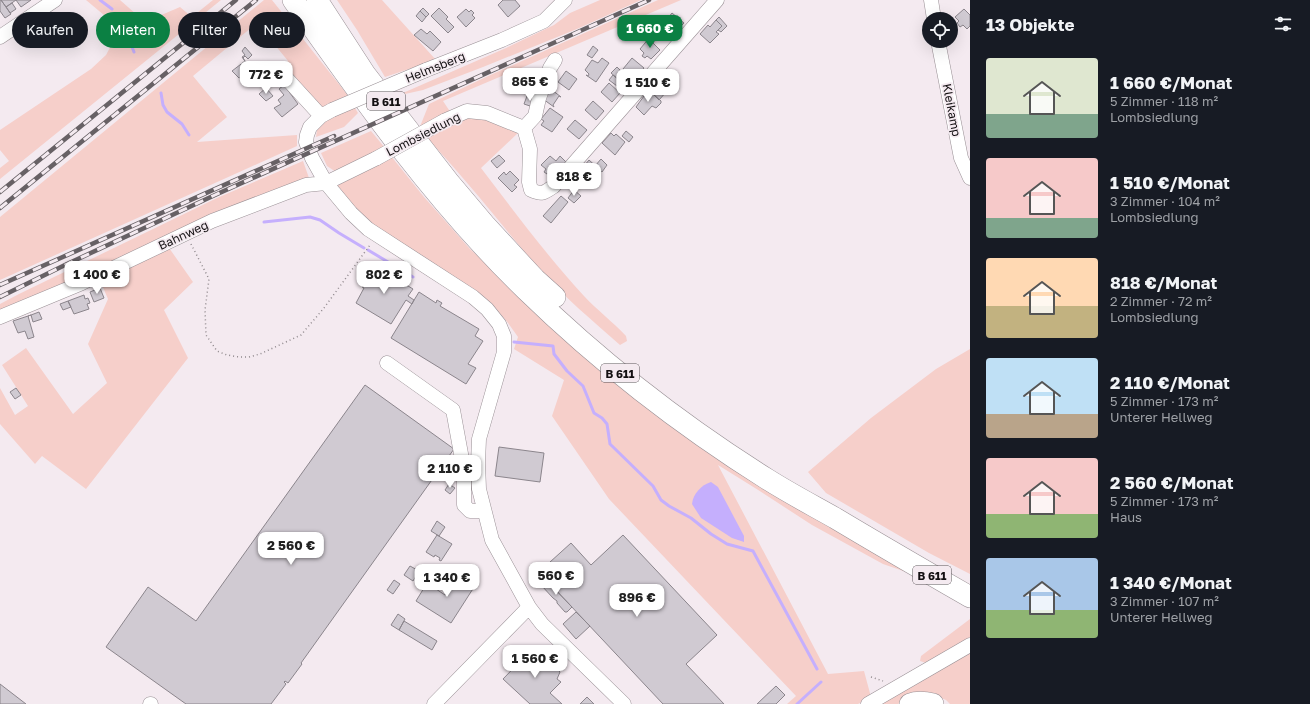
<!DOCTYPE html>
<html lang="de">
<head>
<meta charset="utf-8">
<style>
	:root { --surface:#171b24; --page:#20242c; --text:#f1f3f6; --muted:#9ea1a6; --accent:#0b8043 }
	body { margin:0; font-family:"Golos Text",sans-serif; background:var(--page); color:var(--text); height:100vh; display:flex; flex-direction:column; font-size:15px; white-space:nowrap }
	* { box-sizing:border-box; margin:0 }
	p { font-size:13px; color:var(--muted) }
	.icon { flex:none; width:22px; height:22px; fill:none; stroke:currentColor; stroke-width:2; stroke-linecap:round; stroke-linejoin:round }
	.map { position:relative; flex:1; overflow:hidden }
	.panel { display:flex; flex-direction:column; background:var(--surface); width:340px }
	.panel>* { flex:none }
	.hud { position:absolute; left:12px; top:12px; width:380px; height:36px; display:flex; gap:8px }
	.fabs { position:absolute; left:922px; top:12px; display:grid; gap:8px }
	.fabs a { display:grid; place-items:center; width:36px; height:36px; border-radius:50%; background:var(--surface); box-shadow:0 4px 16px #0002; font-size:20px }
	.price { position:absolute; translate:-50% -34px; padding:0 9px; border-radius:8px; background:#fff; color:#222; font-size:13px; line-height:26px; filter:drop-shadow(0 1px 2px #0008) }
	.price::after { content:''; position:absolute; left:50%; top:24px; width:12px; height:9px; margin-left:-6px; background:inherit; clip-path:polygon(0 0,100% 0,50% 100%) }
	.price.active { background:var(--accent); color:#fff }
	ul { padding:0; list-style:none }
	li { display:flex; align-items:center; gap:12px; height:100px; padding:0 16px }
	li span { display:grid; place-items:center; flex:none; width:112px; height:80px; border-radius:4px; color:#555 }
	li>.icon { margin-inline-start:auto }
	span .icon { width:48px; height:48px; fill:#fffc; stroke-width:1 }
	li b { font-size:17px }
	h2 { display:flex; justify-content:space-between; align-items:center; height:48px; padding:0 16px; font-size:17px }
	.chip { padding:0 14px; border-radius:18px; background:var(--surface); box-shadow:0 4px 16px #0002; font-size:14px; line-height:36px }
	.chip.active { background:var(--accent); color:#fff }
	main { display:flex; flex:1; min-height:0 }
	.map>svg:first-child { display:block }
	.green { fill:#f6cfca }
	.water { fill:#c5affd }
	.lines { fill:none; stroke-linecap:round; stroke-linejoin:round }
	.stream { stroke:#c5affd; stroke-width:3 }
	.building { fill:#d0cad2; stroke:#8b858c }
	.minor-casing { stroke:#999095; stroke-width:15 }
	.highway-casing { stroke:#999095; stroke-width:22 }
	.path { stroke:#90898d; stroke-width:1.5; stroke-dasharray:1 3; stroke-linecap:butt }
	.minor { stroke:#fff; stroke-width:14 }
	.highway { stroke:#fff; stroke-width:21 }
	.rail-casing { stroke:#676165; stroke-width:4.5 }
	.rail { stroke:#f4eaf0; stroke-width:3; stroke-dasharray:9; stroke-linecap:butt }
	.minor-bridge-casing { stroke:#999095; stroke-width:15; stroke-linecap:butt }
	.minor-bridge { stroke:#fff; stroke-width:14 }
	.labels { text-anchor:middle; dominant-baseline:central; stroke-width:3.5; stroke-linejoin:round; paint-order:stroke }
	.shield { fill:#f4eaf0; stroke:#565155; stroke-width:1 }
	.shield-label { font-size:11px; font-weight:bold; fill:#131012 }
	.street-label { font-size:12px; fill:#131012; stroke:#f4eaf0 }
</style>
</head>
<body>
<main>
<div class="map">
<svg width="970" height="704" viewBox="0 0 970 704">
	<rect width="100%" height="100%" fill="#f4eaf0"/>
	<path class="green" d="M86 0H120L145 22 180 7 192 17 213 0H221L0 179V168L9 161 0 150V130L91 69 106 55 114 40 117 26Z
		M264 0H272L346 93 358 113 344 127 316 137 320 107 281 66 288 61 257 23 193 76 227 117 197 142 297 135V146L0 280V217Z
		M337 0H382L436 60 385 77 357 30Z
		M600 0H641L577 29 483 67 423 90 396 96 506 48 554 25 570 13Z
		M658 0H681L443 101 451 113 419 129 429 104 486 77Z
		M480 116 520 131 481 168C514 211 547 256 584 296 597 310 613 322 626 336L627 341 620 345C593 321 564 297 540 270 502 226 467 180 427 138L462 117Z
		M371 131 385 148 336 172 327 166 321 153Z
		M391 156 424 197 470 249 575 343 909 573 883 564 812 525 755 488 718 465 828 674 864 671 871 697 858 704H787L796 696 609 499 552 416 564 380 514 349 518 337 508 323 491 303 372 224 354 209 334 185Z
		M303 161 309 178 0 313V304L19 294 217 198Z
		M167 245 193 282 164 310 188 358 86 489 42 456 35 464 0 424V388L15 415 28 406 2 365 26 348 73 414 107 383 88 344 108 299 99 278Z
		M970 349V574L929 553 826 493 808 472 871 418 936 369Z
		M970 619V637L926 663 920 661 921 656Z
		M970 650V704H950L946 700 939 697 906 700 898 704H878Z"/>
	<path class="water" d="M711 482 718 487 744 536V542L732 538 701 518 692 504C693 494 701 485 711 482Z"/>
	<g class="lines">
		<path class="stream" d="M100 0 112 9
			M121 19 134 52
			M161 93 163 105 167 112 182 124 189 135
			M264 222 310 217 320 220 339 233 364 248
			M368 250 413 277
			M514 342 553 346 554 354 567 371 583 386 594 413 602 418 607 424 610 444 653 486 661 500 669 506 691 518 711 534 727 544 753 551 817 669
			M797 704 821 682"/>
	</g>
	<path class="building" d="M0 0H1L11 14 5 18 0 11Z
		M1 0H16L6 7Z
		M16 0H31L21 7Z
		M503 0H515L520 6 508 17 498 5Z
		M12 3 16 9 10 13 6 7Z
		M423 8 429 14 426 17 420 11Z
		M439 8 448 17 446 19 454 27 448 33 431 16Z
		M466 9 469 12 471 10 474 13 472 15 475 18 466 27 457 17Z
		M964 9 970 15V26L967 29 963 25 960 27 957 23 959 21 955 17Z
		M420 11 426 17 422 22 416 16Z
		M672 13 684 23 675 32 664 23Z
		M719 17 727 26 721 32 718 30 722 26 716 20Z
		M716 20 722 26 716 32 719 34 710 43 700 34 708 25 710 27Z
		M654 25 659 30 655 34 650 30Z
		M421 29 427 34 430 31 441 42 433 51 414 35Z
		M258 32 266 42 261 46 253 36Z
		M650 37 654 41 653 43 660 50 651 59 647 56 645 58 642 56 644 53 640 49Z
		M593 46 598 50 592 58 587 55Z
		M245 47 252 55 248 59 245 56 243 58 245 61 242 57 245 55 242 51Z
		M602 58 609 63 596 82 586 75 588 76 589 74 585 70 592 60 598 63Z
		M632 58 644 68 635 78 623 69Z
		M245 61 253 71 250 74 252 76 245 82 241 77 239 78 232 71Z
		M617 67 623 73 618 79 611 73Z
		M566 71 577 79 569 90 558 82Z
		M624 73 629 78 623 84 618 79Z
		M613 75 621 82 617 86 609 80Z
		M609 83 620 93 612 102 601 92Z
		M659 84 667 91 659 100 652 93Z
		M284 85 298 104 282 117 274 108 281 104 278 100 284 95 279 89Z
		M547 86 561 97 559 96 553 105 554 107 543 99Z
		M266 88 273 96 266 101 259 94Z
		M650 91 661 101V103L656 108 652 106 644 115 636 107 644 96V97Z
		M527 96 535 99 533 107 524 104Z
		M593 101 604 111 596 120 585 110Z
		M550 108 563 117 552 132 541 125 544 121 541 119Z
		M575 120 587 130 579 139 567 129Z
		M626 131 633 137 629 142 622 136Z
		M611 133 614 136 616 134 625 142 615 155 602 143Z
		M499 155 505 161 497 168 491 161Z
		M550 156 556 161 560 156 566 162 553 176 549 172 547 174 544 172 546 169 541 165Z
		M601 159 607 165 602 172 595 166Z
		M589 160 600 170 590 182 588 180H586L583 178 584 176 579 172Z
		M510 171 519 180 514 185 517 187 512 192 498 178 504 172 506 175Z
		M574 190 581 196 574 203 568 198Z
		M561 196 568 202 551 223 543 216Z
		M377 267 413 289 408 296 414 300 412 304 406 300 391 324 356 303 364 288 362 287 370 273 373 275Z
		M100 288 104 298 94 302 90 292Z
		M419 292 436 303 437 300 442 303 440 306 479 329 475 336 483 341 468 364 476 368 466 384 391 338Z
		M84 295 85 299 88 298 90 303 87 304 89 309 74 314 68 301Z
		M68 301 71 307 63 310 60 304Z
		M39 312 42 319 33 322 31 315Z
		M31 315 28 316 34 337 28 339 25 331 18 333 13 321Z
		M365 385 454 449 301 663 302 664 288 683 285 681 284 682 286 684 271 704H186L106 647 148 587 196 621Z
		M16 388 21 395 15 399 10 392Z
		M499 447 544 453 540 482 495 476Z
		M449 484 455 488 450 494 445 490Z
		M437 521 445 527 439 536 431 531Z
		M437 535 452 544 441 561 439 560 440 558 435 555 434 557 426 552Z
		M623 535 717 635 686 664 724 704H663L539 572 571 543 591 565Z
		M410 566 419 571 413 581 404 575Z
		M458 573 476 584 451 623 416 601 427 583 445 595Z
		M545 579 572 607 567 612H565L557 603V601L553 598 541 585V583Z
		M394 580 400 584 393 594 387 590Z
		M576 612 590 626 576 639 563 624Z
		M398 614 405 619 399 630 391 625Z
		M404 621 437 641 432 650 399 630Z
		M534 647 560 672 557 679 561 682 550 693 562 704H530L503 679Z
		M0 684 26 704H0Z
		M776 686 785 695 776 704H757Z
		M587 697 594 704H580Z"/>
	<g class="lines">
		<g class="minor-casing">
			<path id="minor" d="M931 0 934 19
				M0 37 55 0
				M938 41 961 158 970 178
				M278 69 321 116
				M426 70 502 40 544 21 565 0
				M332 110 321 116 310 127 307 135 306 142 312 158 326 183 351 213 368 229 473 297 487 309 499 324 504 336V352L479 439 478 463 479 489 492 540 529 607 542 624 624 704
				M444 121 467 111 487 113 524 128 530 149 529 182 531 190C542 195 544 193 554 186L717 0
				M524 128 535 116 539 98 550 68 555 60
				M0 317 82 283 212 221 306 185 326 183 377 158
				M387 363 453 410 464 470V505L470 511H484
				M150 704H151
				M434 704 529 607
				M868 704 970 645"/>
		</g>
		<g class="highway-casing">
			<path id="highway" d="M293 0C364 101 436 203 526 290 599 361 681 425 767 479 789 493 812 505 835 518 880 545 925 571 970 597
				M317 0 365 74 448 181 486 226 535 279 555 297
				M910 704C918 701 925 702 933 704"/>
		</g>
		<path class="path" d="M191 244 209 279 205 310 206 335 217 351 227 355 239 357H249L260 354 301 335 324 308 370 245
			M871 677 883 681"/>
		<use href="#minor" class="minor"/>
		<use href="#highway" class="highway"/>
		<g class="rail-casing">
			<path id="rail" d="M0 192 236 0
				M0 208 256 0
				M0 285 334 136
				M0 297 65 265 215 195 649 0"/>
		</g>
		<use href="#rail" class="rail"/>
		<g class="minor-bridge-casing">
			<path id="minor-bridge" d="M332 110 426 70
				M377 158 444 121"/>
		</g>
		<use href="#minor-bridge" class="minor-bridge"/>
	</g>
	<g class="labels">
		<g class="shield">
			<rect x="367" y="92" width="38" height="18" rx="3"/>
			<rect x="601" y="364" width="38" height="18" rx="3"/>
			<rect x="913" y="566" width="38" height="18" rx="3"/>
		</g>
		<g class="shield-label">
			<text x="386" y="101">B 611</text>
			<text x="620" y="373">B 611</text>
			<text x="932" y="575">B 611</text>
		</g>
		<g class="street-label">
			<text transform="translate(435 67) rotate(-22)">Helmsberg</text>
			<text transform="translate(952 110) rotate(79)">Kleikamp</text>
			<text transform="translate(423 134) rotate(-27)">Lombsiedlung</text>
			<text transform="translate(183 235) rotate(-25)">Bahnweg</text>
		</g>
	</g>
</svg>
<div class="fabs">
<a><svg class="icon" aria-label="locate" viewBox="0 0 24 24"><circle cx="12" cy="12" r="6"/><path d="M12 2v4M12 18v4M2 12h4M18 12h4"/></svg></a>
</div>
<b class="price active" style="left:650px;top:49px">1 660 €</b>
<b class="price" style="left:266px;top:95px">772 €</b>
<b class="price" style="left:530px;top:102px">865 €</b>
<b class="price" style="left:648px;top:103px">1 510 €</b>
<b class="price" style="left:574px;top:197px">818 €</b>
<b class="price" style="left:97px;top:295px">1 400 €</b>
<b class="price" style="left:384px;top:295px">802 €</b>
<b class="price" style="left:450px;top:489px">2 110 €</b>
<b class="price" style="left:291px;top:566px">2 560 €</b>
<b class="price" style="left:556px;top:596px">560 €</b>
<b class="price" style="left:447px;top:598px">1 340 €</b>
<b class="price" style="left:637px;top:618px">896 €</b>
<b class="price" style="left:535px;top:679px">1 560 €</b>
<div class="hud">
<a class="chip">Kaufen</a>
<a class="chip active">Mieten</a>
<a class="chip">Filter</a>
<a class="chip">Neu</a>
</div>
</div>
<section class="panel">
<h2>13 Objekte<svg class="icon" aria-label="filters" viewBox="0 0 24 24"><path d="M4 7h16M4 17h16"/><circle cx="9" cy="7" r="2"/><circle cx="15" cy="17" r="2"/></svg></h2>
<ul>
<li><span style="background:linear-gradient(#dfe7d0 70%,#7fa58c 0)"><svg class="icon" aria-label="home" viewBox="0 0 24 24"><path d="M3 11l9-7 9 7M6 9v11h12V9"/></svg></span><div><b>1 660 €/Monat</b><p>5 Zimmer · 118 m²</p><p>Lombsiedlung</p></div></li>
<li><span style="background:linear-gradient(#f6c9c9 75%,#7fa58c 0)"><svg class="icon" aria-label="home" viewBox="0 0 24 24"><path d="M3 11l9-7 9 7M6 9v11h12V9"/></svg></span><div><b>1 510 €/Monat</b><p>3 Zimmer · 104 m²</p><p>Lombsiedlung</p></div></li>
<li><span style="background:linear-gradient(#ffd9b3 60%,#c2b280 0)"><svg class="icon" aria-label="home" viewBox="0 0 24 24"><path d="M3 11l9-7 9 7M6 9v11h12V9"/></svg></span><div><b>818 €/Monat</b><p>2 Zimmer · 72 m²</p><p>Lombsiedlung</p></div></li>
<li><span style="background:linear-gradient(#bfe0f5 70%,#b9a48a 0)"><svg class="icon" aria-label="home" viewBox="0 0 24 24"><path d="M3 11l9-7 9 7M6 9v11h12V9"/></svg></span><div><b>2 110 €/Monat</b><p>5 Zimmer · 173 m²</p><p>Unterer Hellweg</p></div></li>
<li><span style="background:linear-gradient(#f6c9c9 70%,#8fb573 0)"><svg class="icon" aria-label="home" viewBox="0 0 24 24"><path d="M3 11l9-7 9 7M6 9v11h12V9"/></svg></span><div><b>2 560 €/Monat</b><p>5 Zimmer · 173 m²</p><p>Haus</p></div></li>
<li><span style="background:linear-gradient(#a9c7e8 65%,#8fb573 0)"><svg class="icon" aria-label="home" viewBox="0 0 24 24"><path d="M3 11l9-7 9 7M6 9v11h12V9"/></svg></span><div><b>1 340 €/Monat</b><p>3 Zimmer · 107 m²</p><p>Unterer Hellweg</p></div></li>
</ul>
</section>
</main>
</body>
</html>
